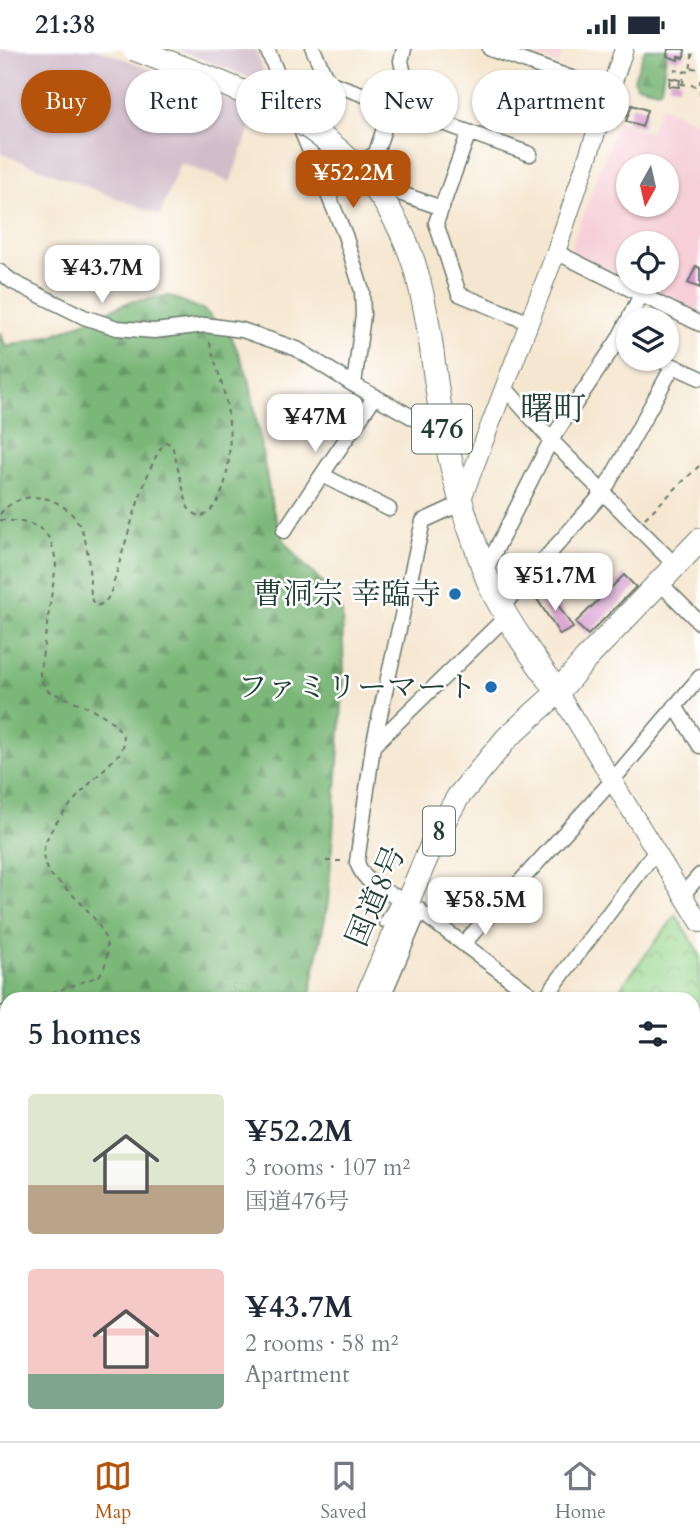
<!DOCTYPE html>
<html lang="en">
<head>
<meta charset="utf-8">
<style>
	:root { --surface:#fff; --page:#f6f6f7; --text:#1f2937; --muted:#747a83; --line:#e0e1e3; --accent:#b45309 }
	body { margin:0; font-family:Cardo,"Noto Serif JP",serif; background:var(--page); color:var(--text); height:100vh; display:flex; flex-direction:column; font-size:26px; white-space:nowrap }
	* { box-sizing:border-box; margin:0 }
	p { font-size:23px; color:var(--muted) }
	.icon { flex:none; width:38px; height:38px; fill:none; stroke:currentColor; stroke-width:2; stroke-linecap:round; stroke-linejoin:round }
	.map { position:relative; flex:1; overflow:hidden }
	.drawer { position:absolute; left:0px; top:943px; width:700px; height:450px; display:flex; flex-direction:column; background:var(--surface); border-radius:21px 21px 0 0; box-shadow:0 2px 5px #0004 }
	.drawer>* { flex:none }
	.top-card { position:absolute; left:21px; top:21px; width:658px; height:63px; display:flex; gap:14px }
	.needle { width:46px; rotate:188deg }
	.tools { position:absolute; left:616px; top:105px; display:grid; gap:14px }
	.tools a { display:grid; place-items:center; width:63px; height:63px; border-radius:50%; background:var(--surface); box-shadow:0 2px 5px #0004; font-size:35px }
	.price { position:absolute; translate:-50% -60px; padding:0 16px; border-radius:14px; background:#fff; color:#222; font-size:23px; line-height:46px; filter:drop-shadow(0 2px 4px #0008) }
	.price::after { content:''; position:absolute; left:50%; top:42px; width:21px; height:16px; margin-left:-10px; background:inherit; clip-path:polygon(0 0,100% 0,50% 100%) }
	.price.current { background:var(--accent); color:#fff }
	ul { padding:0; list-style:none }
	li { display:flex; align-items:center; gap:21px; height:175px; padding:0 28px }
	li span { display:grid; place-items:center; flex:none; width:196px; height:140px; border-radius:7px; color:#555 }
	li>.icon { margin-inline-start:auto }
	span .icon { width:84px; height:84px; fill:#fffc; stroke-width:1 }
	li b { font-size:30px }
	h2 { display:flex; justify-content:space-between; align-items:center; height:84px; padding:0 28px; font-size:30px }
	.tag { padding:0 24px; border-radius:32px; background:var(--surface); box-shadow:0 2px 5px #0004; font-size:24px; line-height:63px }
	.tag.current { background:var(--accent); color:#fff }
	.status { display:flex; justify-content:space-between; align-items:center; height:49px; padding:0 35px; background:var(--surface); direction:ltr }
	.status svg { height:19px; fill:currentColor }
	.menu { display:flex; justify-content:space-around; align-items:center; height:98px; border-top:2px solid var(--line); background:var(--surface); font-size:19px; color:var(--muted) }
	.menu a { display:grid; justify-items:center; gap:4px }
	.menu .current { color:var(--accent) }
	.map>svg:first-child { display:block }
	.built { fill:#f6cfd8; fill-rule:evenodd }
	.industrial { fill:#d1bdca }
	.forest { fill:url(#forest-firs); stroke:#4c7a56; stroke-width:2 }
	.park { fill:url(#park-crowns); stroke:#5c8a60; stroke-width:2 }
	.building { fill:#d699ce }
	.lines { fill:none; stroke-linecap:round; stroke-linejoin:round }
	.trunk-tunnel { stroke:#cac4b0; stroke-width:23; stroke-dasharray:23 11; stroke-linecap:butt }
	.service-casing { stroke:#6a786a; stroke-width:10 }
	.minor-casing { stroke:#6a786a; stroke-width:17 }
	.tertiary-casing { stroke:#6a786a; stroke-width:20 }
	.trunk-casing { stroke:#6a786a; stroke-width:25 }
	.path { stroke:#6a786a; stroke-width:2; stroke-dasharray:5 5; stroke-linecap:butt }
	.service { stroke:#fff; stroke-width:7 }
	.minor { stroke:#fff; stroke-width:14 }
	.tertiary { stroke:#fff; stroke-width:18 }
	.trunk { stroke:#fff; stroke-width:23 }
	.trunk-bridge-casing { stroke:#6a786a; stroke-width:25; stroke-linecap:butt }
	.trunk-bridge { stroke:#fff; stroke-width:23 }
	.poi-dot { fill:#1f6fb2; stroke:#fff; stroke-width:2.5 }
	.labels { text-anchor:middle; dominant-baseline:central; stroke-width:5; stroke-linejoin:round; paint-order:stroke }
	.shield { fill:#fff; stroke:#627771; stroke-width:2 }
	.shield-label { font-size:28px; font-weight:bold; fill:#1f3d34 }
	.poi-label { font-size:30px; fill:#1f3d34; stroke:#fff; text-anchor:end }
	.street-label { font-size:30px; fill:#1f3d34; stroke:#fff }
	.quarter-label { font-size:33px; fill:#1f3d34; stroke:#fff }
</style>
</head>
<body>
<div class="status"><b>21:38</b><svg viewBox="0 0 49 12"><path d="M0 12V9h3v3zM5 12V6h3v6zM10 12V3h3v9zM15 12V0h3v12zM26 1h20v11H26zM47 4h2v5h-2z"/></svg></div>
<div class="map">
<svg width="700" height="1392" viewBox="0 0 700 1392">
	<defs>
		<pattern id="forest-firs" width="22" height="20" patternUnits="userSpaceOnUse" patternTransform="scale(1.75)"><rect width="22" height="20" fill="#7ab778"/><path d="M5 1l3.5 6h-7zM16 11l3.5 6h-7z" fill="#639663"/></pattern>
		<pattern id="park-crowns" width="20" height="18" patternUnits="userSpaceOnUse" patternTransform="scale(1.75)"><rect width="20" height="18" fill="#98d68c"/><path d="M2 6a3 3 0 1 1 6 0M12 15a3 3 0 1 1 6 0" fill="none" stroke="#7baf73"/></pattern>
	</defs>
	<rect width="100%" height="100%" fill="#fff"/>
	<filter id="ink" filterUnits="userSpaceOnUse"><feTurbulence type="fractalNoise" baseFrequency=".0143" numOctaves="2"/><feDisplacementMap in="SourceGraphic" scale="14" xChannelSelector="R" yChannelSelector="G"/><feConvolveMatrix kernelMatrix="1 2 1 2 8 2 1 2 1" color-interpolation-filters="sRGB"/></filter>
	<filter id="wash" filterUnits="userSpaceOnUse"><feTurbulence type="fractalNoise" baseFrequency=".00686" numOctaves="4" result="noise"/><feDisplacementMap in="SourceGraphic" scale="28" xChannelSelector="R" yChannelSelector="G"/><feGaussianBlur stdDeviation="1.57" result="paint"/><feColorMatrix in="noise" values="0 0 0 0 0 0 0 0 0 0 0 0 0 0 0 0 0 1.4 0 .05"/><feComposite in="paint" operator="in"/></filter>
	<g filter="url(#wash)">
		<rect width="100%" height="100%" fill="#f5e6cf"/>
		<path class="built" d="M514 0H564L558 15Z
			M661 57 700 74V270L569 204 618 72 649 84ZM628 117H667V156H628ZM628 194H667V233H628Z"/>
		<path class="industrial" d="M0 0H98L257 61 230 133 180 114 160 166 0 104Z
			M176 0H255L269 36Z
			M497 1386H563L578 1392H495Z"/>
		<path class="forest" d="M645 0H667L661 39 658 41 636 36 634 30Z
			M169 247 204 261 231 287 249 329 272 458 285 494 306 518 330 540 342 564 344 628 328 853 309 950H7V1386H121L128 1392H0V283L6 298 56 285 129 253Z"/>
		<path class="park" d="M503 500 528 521 515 534 501 504Z
			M676 866 700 906V961L693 969V950H637L621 938Z"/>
		<g id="blocks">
			<path class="building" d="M668 0H685L684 9 678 8V11L667 7Z
				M670 29 680 31 679 38 669 37Z
				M632 56 647 61 642 78 626 72Z
				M696 217 700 219V239L688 234Z
				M624 526 636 538 588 586 575 574Z
				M549 542 573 579 560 586 537 550Z"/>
		</g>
	</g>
	<g filter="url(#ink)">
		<use href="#blocks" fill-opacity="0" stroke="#6a786a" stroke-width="2"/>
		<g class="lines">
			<path class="trunk-tunnel" d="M101 1392 109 1386"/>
			<g class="service-casing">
				<path id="service" d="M383 874 397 848"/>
			</g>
			<g class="minor-casing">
				<path id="minor" d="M267 0 345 186 362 242 363 266 354 336
					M313 0 328 33 530 105
					M404 0 401 12 403 21 376 104 364 112 373 135 442 159
					M490 0 608 42
					M469 83 436 174 459 245 530 274
					M556 203 700 275
					M0 223 13 233 84 268 117 279 154 282 205 276 242 281 297 300 354 336 443 385
					M658 310 700 329
					M506 340 551 391 675 516
					M322 426 389 460
					M284 482 375 347
					M485 522 551 391 618 291 641 246
					M658 532 700 574
					M502 558 603 444 673 317
					M675 657 700 697
					M374 696 507 567
					M683 845 700 826
					M399 849C381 841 363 833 357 813L373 697 423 472 460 455
					M414 858 537 950
					M464 894 612 732 700 628
					M382 950 420 861
					M544 950 655 803
					M693 1117 700 1123
					M693 1243 700 1248
					M693 1332 700 1335
					M600 1386 615 1392
					M483 1392 484 1386"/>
			</g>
			<g class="tertiary-casing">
				<path id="tertiary" d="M460 455 556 203 624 0
					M558 643 700 874
					M693 995 700 987
					M693 1163 700 1155"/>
			</g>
			<g class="trunk-casing">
				<path id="trunk" d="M432 303C440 369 452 433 475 495 481 512 486 529 494 545 512 579 535 611 558 643
					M366 950 436 786 458 748 507 689 558 643 585 611 700 491"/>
			</g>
			<path class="path" d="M692 19 700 20
				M674 21 690 23 693 0
				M700 30V47
				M683 34 684 22
				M681 35 699 37
				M0 465C23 437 64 446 80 477 91 499 88 529 92 552L97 557 105 553 110 546C119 518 147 408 166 393L172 396 188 459 199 468C231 460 232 391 228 365 225 340 215 315 209 291
				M645 469 700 416
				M0 471C36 473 52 477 56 516L40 622V630L48 642C73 653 118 664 125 693L120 704C99 726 50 770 44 799 42 809 45 816 50 825 76 850 127 887 99 927L35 950
				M326 812H342
				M0 957 7 956"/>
			<use href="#service" class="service"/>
			<use href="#minor" class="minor"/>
			<use href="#tertiary" class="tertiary"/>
			<use href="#trunk" class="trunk"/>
			<g class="trunk-bridge-casing">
				<path id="trunk-bridge" d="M134 0C252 45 371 82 414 215 423 244 428 273 432 303"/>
			</g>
			<use href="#trunk-bridge" class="trunk-bridge"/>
		</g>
	</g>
	<g class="poi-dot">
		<circle cx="455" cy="545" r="7"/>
		<circle cx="491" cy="638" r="7"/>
	</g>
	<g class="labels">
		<g class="shield">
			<rect x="412" y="355.5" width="60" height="49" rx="5"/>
			<rect x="423" y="757.5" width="32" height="49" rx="5"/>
		</g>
		<g class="shield-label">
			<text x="442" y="380">476</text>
			<text x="439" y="782">8</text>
		</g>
		<g class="poi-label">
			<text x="441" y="545">曹洞宗 幸臨寺</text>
			<text x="477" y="638">ファミリーマート</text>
		</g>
		<g class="street-label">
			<text transform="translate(376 847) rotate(-67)">国道8号</text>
		</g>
		<g class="quarter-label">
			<text x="553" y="360">曙町</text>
		</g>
	</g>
</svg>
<div class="tools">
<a><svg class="needle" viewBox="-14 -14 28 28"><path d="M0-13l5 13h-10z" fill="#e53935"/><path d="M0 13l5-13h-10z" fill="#747a83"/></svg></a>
<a><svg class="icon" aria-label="locate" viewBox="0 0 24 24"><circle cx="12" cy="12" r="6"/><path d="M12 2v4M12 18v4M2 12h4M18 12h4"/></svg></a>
<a><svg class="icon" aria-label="layers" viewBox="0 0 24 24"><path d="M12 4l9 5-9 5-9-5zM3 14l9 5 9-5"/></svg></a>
</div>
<b class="price current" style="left:353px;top:161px">¥52.2M</b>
<b class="price" style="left:102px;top:256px">¥43.7M</b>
<b class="price" style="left:315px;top:405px">¥47M</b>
<b class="price" style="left:555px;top:564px">¥51.7M</b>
<b class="price" style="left:485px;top:888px">¥58.5M</b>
<div class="top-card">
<a class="tag current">Buy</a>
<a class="tag">Rent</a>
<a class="tag">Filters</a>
<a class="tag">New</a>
<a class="tag">Apartment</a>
</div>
<section class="drawer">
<h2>5 homes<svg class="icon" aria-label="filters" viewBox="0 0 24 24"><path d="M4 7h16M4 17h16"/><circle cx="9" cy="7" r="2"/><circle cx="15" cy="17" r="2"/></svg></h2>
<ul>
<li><span style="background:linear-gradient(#dfe7d0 65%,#b9a48a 0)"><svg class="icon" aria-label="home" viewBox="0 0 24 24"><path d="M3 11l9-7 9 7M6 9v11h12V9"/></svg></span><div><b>¥52.2M</b><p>3 rooms · 107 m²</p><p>国道476号</p></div></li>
<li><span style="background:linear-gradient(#f6c9c9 75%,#7fa58c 0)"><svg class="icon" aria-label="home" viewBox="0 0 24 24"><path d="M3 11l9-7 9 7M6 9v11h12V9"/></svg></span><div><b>¥43.7M</b><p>2 rooms · 58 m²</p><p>Apartment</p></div></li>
</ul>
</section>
</div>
<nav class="menu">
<a class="current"><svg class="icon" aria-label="map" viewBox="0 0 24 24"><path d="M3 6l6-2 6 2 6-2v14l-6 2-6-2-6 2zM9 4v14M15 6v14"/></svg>Map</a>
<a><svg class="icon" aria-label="saved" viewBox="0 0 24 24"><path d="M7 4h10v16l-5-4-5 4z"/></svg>Saved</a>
<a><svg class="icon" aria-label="home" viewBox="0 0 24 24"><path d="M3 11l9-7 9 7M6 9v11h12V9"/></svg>Home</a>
</nav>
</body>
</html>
